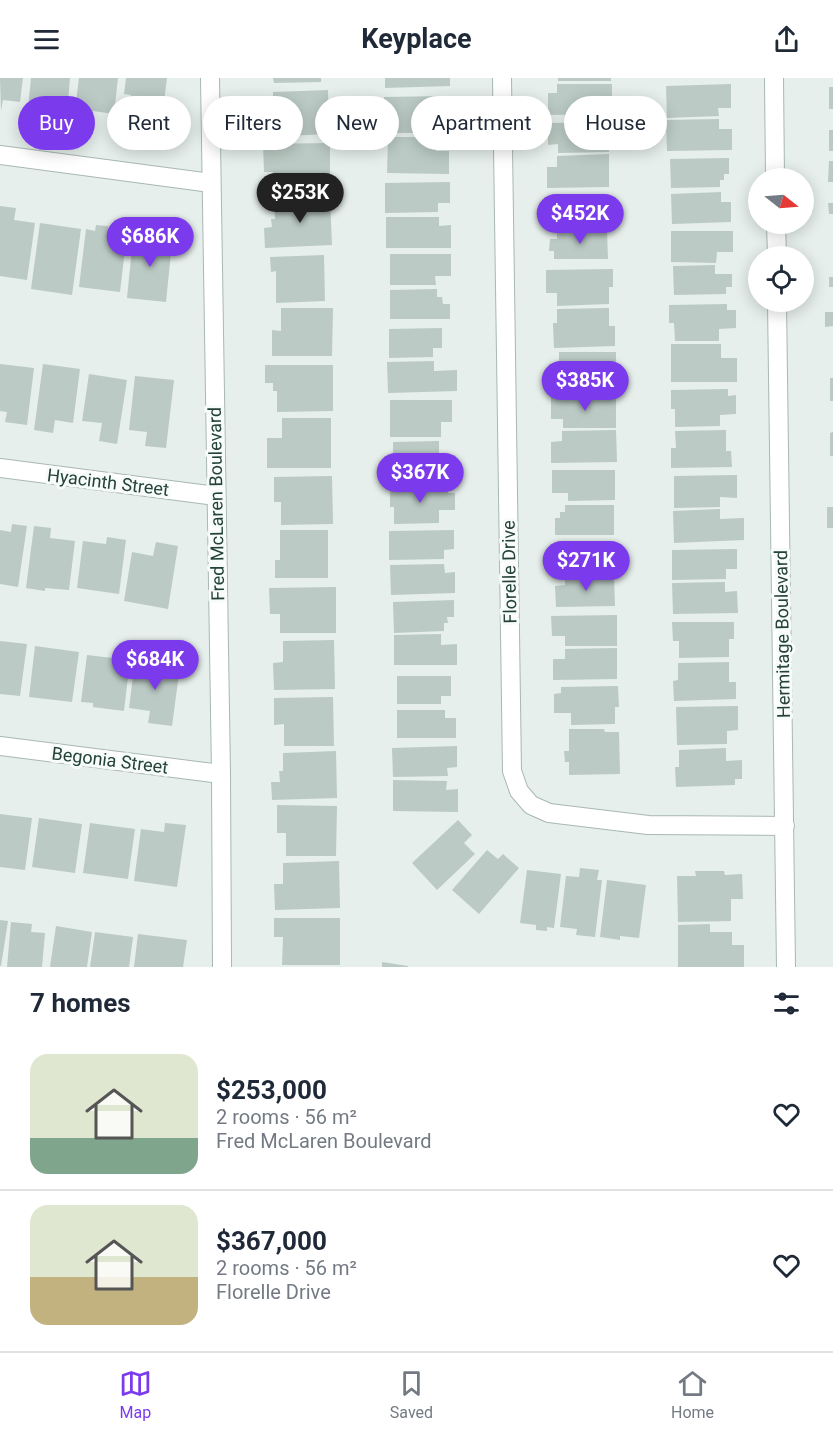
<!DOCTYPE html>
<html lang="en">
<head>
<meta charset="utf-8">
<style>
	:root { --surface:#fff; --page:#f6f6f7; --text:#1f2937; --muted:#747a83; --line:#e0e1e3; --accent:#7c3aed }
	body { margin:0; font-family:Roboto,sans-serif; background:var(--page); color:var(--text); height:100vh; display:flex; flex-direction:column; font-size:22px; white-space:nowrap }
	* { box-sizing:border-box; margin:0 }
	p { font-size:20px; color:var(--muted) }
	.icon { flex:none; width:33px; height:33px; fill:none; stroke:currentColor; stroke-width:2; stroke-linecap:round; stroke-linejoin:round }
	.map { position:relative; height:889px; overflow:hidden }
	.side { display:flex; flex-direction:column; background:var(--surface); flex:1 }
	.side>* { flex:none }
	.top-card { position:absolute; left:18px; top:18px; width:798px; height:54px; display:flex; gap:12px }
	.needle { width:39px; rotate:107deg }
	.tools { position:absolute; left:748px; top:90px; display:grid; gap:12px }
	.tools a { display:grid; place-items:center; width:66px; height:66px; border-radius:50%; background:var(--surface); box-shadow:0 3px 15px #0003; font-size:30px }
	.price { position:absolute; translate:-50% -51px; padding:0 14px; border-radius:21px; background:var(--accent); color:#fff; font-size:20px; line-height:39px; filter:drop-shadow(0 2px 3px #0008) }
	.price::after { content:''; position:absolute; left:50%; top:36px; width:18px; height:14px; margin-left:-9px; background:inherit; clip-path:polygon(0 0,100% 0,50% 100%) }
	.price.selected { background:#222; color:#fff }
	ul { padding:0; list-style:none }
	li { display:flex; align-items:center; gap:18px; height:150px; padding:0 30px }
	li+li { border-top:2px solid var(--line) }
	li span { display:grid; place-items:center; flex:none; width:168px; height:120px; border-radius:18px; color:#555 }
	li>.icon { margin-inline-start:auto }
	span .icon { width:72px; height:72px; fill:#fffc; stroke-width:1 }
	li b { font-size:26px }
	h2 { display:flex; justify-content:space-between; align-items:center; height:72px; padding:0 30px; font-size:26px }
	.tag { padding:0 21px; border-radius:27px; background:var(--surface); box-shadow:0 3px 15px #0003; font-size:21px; line-height:54px }
	.tag.selected { background:var(--accent); color:#fff }
	header { display:flex; justify-content:space-between; align-items:center; height:78px; padding:0 30px; background:var(--surface); font-size:27px; font-weight:700 }
	.dock { display:flex; justify-content:space-around; align-items:center; height:84px; border-top:2px solid var(--line); background:var(--surface); font-size:16px; color:var(--muted) }
	.dock a { display:grid; justify-items:center; gap:3px }
	.dock .selected { color:var(--accent) }
	.map>svg:first-child { display:block }
	.building { fill:#bbcac4 }
	.lines { fill:none; stroke-linecap:round; stroke-linejoin:round }
	.minor-casing { stroke:#a8b8b2; stroke-width:20 }
	.minor { stroke:#fff; stroke-width:18 }
	.labels { text-anchor:middle; dominant-baseline:central; stroke-width:6; stroke-linejoin:round; paint-order:stroke }
	.street-label { font-size:18px; fill:#24423a; stroke:#f7fbf9 }
</style>
</head>
<body>
<header><svg class="icon" aria-label="menu" viewBox="0 0 24 24"><path d="M4 6h16M4 12h16M4 18h16"/></svg>Keyplace<svg class="icon" aria-label="share" viewBox="0 0 24 24"><path d="M12 15V3M7 8l5-5 5 5M5 13v7h14v-7"/></svg></header>
<div class="map">
<svg width="833" height="889" viewBox="0 0 833 889">
	<rect width="100%" height="100%" fill="#e6efeb"/>
	<path class="building" d="M0 0H23L20 24 3 22 1 33Z
		M31 0H70L66 46 46 44 47 31 28 30Z
		M79 0H118L114 36 93 33 92 48 73 46Z
		M126 0H167L161 48 142 46V42L128 40 131 17 124 16Z
		M273 0H321V4L274 5Z
		M385 0H450V8L385 10Z
		M558 0H611V3H558Z
		M557 6H612V36L548 37V15H557Z
		M731 6V30H718L719 38 667 40 666 8Z
		M829 9H833V31H829Z
		M328 12 329 56 263 59V32L273 31V14Z
		M443 18V24H452V42H435L436 55H388V39H384V19Z
		M719 41V51H732V72L667 73 666 42Z
		M609 44V74L558 75V66L548 67V45Z
		M829 52H833V73H829Z
		M388 59H436V73H449V96L387 95Z
		M330 65V112H274L273 94H264L263 66Z
		M609 76V109L547 110V89H557V78Z
		M729 80V96H724V102H720V109L671 110 670 81Z
		M829 83H833V104H828Z
		M450 104V125H438V134L385 135V105Z
		M721 114V124H731V144L672 146 671 116Z
		M608 117 609 146 560 148V139L546 140V128H551L550 119Z
		M330 120 332 167 265 170 264 150 272 149 271 141H275L274 123Z
		M828 125H833V136H829Z
		M0 128 16 130 14 142 35 145 27 202 0 198Z
		M386 139H439V148L451 147V170H386Z
		M40 145 81 151 72 217 31 211Z
		M96 147 108 148V152L127 154 120 214 79 209 86 151 95 153Z
		M557 152H607L608 181H554V173H549L550 161H557Z
		M155 153 173 155 166 224 127 220 133 160 154 162Z
		M671 153H733V174H717L716 185 671 184Z
		M390 176H451V198H435L436 207H390Z
		M324 177 325 223 276 225V193L271 194 270 179Z
		M715 187V196H732V209H726V216L674 217 673 188Z
		M613 191V209H609V226L557 228V215H546V192Z
		M829 199H833V209H829Z
		M437 211V219H442L443 226H450V241H390V212Z
		M727 226V232H736V250L719 251V263H675L674 245H669V227Z
		M281 230H333L332 278H272V252L281 253Z
		M609 230V248H615V268L554 270 553 245H557V231Z
		M825 234H833V248L825 249Z
		M442 250V270H433V279L389 280V251Z
		M671 266H721V280H737V304H671Z
		M559 274H616V311H549V287H559Z
		M434 283V293L457 292V313L388 315 387 284Z
		M0 286 34 290 27 347 5 344 7 334 0 333Z
		M43 286 80 291 73 345 55 342 53 355 34 352Z
		M265 287H333V333L277 334V313H273V305H265Z
		M89 296 127 302 117 366 99 363 102 345 82 343Z
		M135 298 174 302 166 370 145 368 147 354 129 352Z
		M830 300H833V323H830Z
		M728 311V318L736 317V336L720 337V348L675 349V331H671V312Z
		M551 319H616V350H563V341H551Z
		M390 322H452V344H441V359H390Z
		M282 340H331V390H267V360H282Z
		M616 352 617 384 551 385V364L562 363V353Z
		M726 352V373H731L732 389 671 390V370H676L675 353Z
		M833 354V378H830V355Z
		M439 363V377H455V394H448V399L388 400V380H393V364Z
		M552 392H615V422L568 423V415H552Z
		M737 397V420L720 419V429L674 430V398Z
		M332 398 333 446 281 447V424H274V399Z
		M390 409H448V415H455V432H439V445L394 446V429H390Z
		M565 427H614V457H555V440H560V434H565Z
		M827 429H833V450H827Z
		M720 431V441L744 440V462L674 465 673 433Z
		M12 446 27 448 18 509 0 506V452L11 454Z
		M34 448 51 450 50 460 75 463 69 512 45 510V513L26 510Z
		M280 452H328V500H275V482H280Z
		M454 452V471L444 472V481L389 482V453Z
		M107 459 126 462 119 516 77 510 83 463 106 466Z
		M156 464 178 468 168 531 124 523 132 474 153 478Z
		M614 465V495H571V488H567L566 466Z
		M737 471V491H726V501L672 502V472Z
		M444 486 445 495 455 494V515L391 517 390 487Z
		M565 499H614L615 528 556 529 555 508 565 507Z
		M725 504V514L737 513 738 535 673 536 672 505Z
		M336 509V555H280V536H270L269 510Z
		M454 522V539H447L448 545H444V553L394 555 393 524Z
		M617 537V568H565V558H552L551 538Z
		M672 544H734V561H729V579L679 580V563H673Z
		M441 556V567L457 566V587H394V557Z
		M334 562 335 611 274 612 273 585 283 584V563Z
		M0 563 27 566 20 618 0 616Z
		M35 568 79 574 72 624 29 619Z
		M617 570V601L553 602V581H565V571Z
		M87 577 130 582 124 633 93 629V625L81 624Z
		M135 582 180 588 172 648 148 645 150 633 129 630Z
		M729 584V604H736V621L674 623 673 603 678 602V585Z
		M397 598H451V618H441V626H397Z
		M618 608 619 629H615V646L571 647V635H554V616L561 615V609Z
		M333 619 334 668H284V646L274 647V620Z
		M738 628V652L727 653V666L677 667 676 629Z
		M397 632H445V640H456V660H397Z
		M569 651H604L605 654H619L620 696 569 697V684H565L564 673H569Z
		M457 668V689L447 690 448 698 393 699 392 670Z
		M726 670V683L742 682V701H735V707L676 709 675 689H679V672Z
		M336 673 337 720 272 722 271 704H280L279 693H283V675Z
		M393 702 447 703 446 712 458 711V734L393 733Z
		M277 727 337 728 336 778H286V755H277Z
		M0 736 32 740 25 792 0 789Z
		M39 740 82 746 75 795 32 789Z
		M458 742 472 757 464 765 475 776 437 812 412 785Z
		M90 745 135 751 128 801 83 795Z
		M165 745 186 747 177 809 134 803 141 751 164 754Z
		M487 772 498 781 503 776 519 790 479 836 452 812Z
		M339 783 340 830 275 832 274 806H283V785Z
		M580 790 599 792 597 802H602L595 859 576 857 577 851 560 849 566 798 579 799Z
		M527 792 561 796 554 850 547 849V853L536 852V847L520 845Z
		M695 793H724L725 797 742 796 743 821H731V843L678 844 677 798H696Z
		M607 802 646 807 639 860 620 858V862L600 859Z
		M274 840H340V887H282L283 859H274Z
		M0 842 8 843 1 888H0Z
		M11 844 32 846 31 854 45 855 42 889H7Z
		M710 846V854H732V867H744V889H678V847Z
		M56 848 92 854 87 889H50Z
		M95 854 133 859 129 889H90Z
		M138 856 187 862 183 889H134Z
		M382 884 408 888V889H382Z"/>
	<g class="lines">
		<g class="minor-casing">
			<path id="minor" d="M210 0 221 696 222 889
				M502 0 512 693 519 713 531 727 549 735 648 747 785 748
				M774 0 775 100
				M0 77 211 105
				M776 146 777 178
				M777 224 786 889
				M0 390 216 418
				M0 668 221 696"/>
		</g>
		<use href="#minor" class="minor"/>
	</g>
	<g class="labels">
		<g class="street-label">
			<text transform="translate(108 404) rotate(7)">Hyacinth Street</text>
			<text transform="translate(216 426) rotate(-91)">Fred McLaren Boulevard</text>
			<text transform="translate(509 494) rotate(-91)">Florelle Drive</text>
			<text transform="translate(782 556) rotate(-91)">Hermitage Boulevard</text>
			<text transform="translate(110 682) rotate(7)">Begonia Street</text>
		</g>
	</g>
</svg>
<div class="tools">
<a><svg class="needle" viewBox="-14 -14 28 28"><path d="M0-13l5 13h-10z" fill="#e53935"/><path d="M0 13l5-13h-10z" fill="#747a83"/></svg></a>
<a><svg class="icon" aria-label="locate" viewBox="0 0 24 24"><circle cx="12" cy="12" r="6"/><path d="M12 2v4M12 18v4M2 12h4M18 12h4"/></svg></a>
</div>
<b class="price selected" style="left:300px;top:146px">$253K</b>
<b class="price" style="left:580px;top:167px">$452K</b>
<b class="price" style="left:150px;top:190px">$686K</b>
<b class="price" style="left:585px;top:334px">$385K</b>
<b class="price" style="left:420px;top:426px">$367K</b>
<b class="price" style="left:586px;top:514px">$271K</b>
<b class="price" style="left:155px;top:613px">$684K</b>
<div class="top-card">
<a class="tag selected">Buy</a>
<a class="tag">Rent</a>
<a class="tag">Filters</a>
<a class="tag">New</a>
<a class="tag">Apartment</a>
<a class="tag">House</a>
</div>
</div>
<section class="side">
<h2>7 homes<svg class="icon" aria-label="filters" viewBox="0 0 24 24"><path d="M4 7h16M4 17h16"/><circle cx="9" cy="7" r="2"/><circle cx="15" cy="17" r="2"/></svg></h2>
<ul>
<li><span style="background:linear-gradient(#dfe7d0 70%,#7fa58c 0)"><svg class="icon" aria-label="home" viewBox="0 0 24 24"><path d="M3 11l9-7 9 7M6 9v11h12V9"/></svg></span><div><b>$253,000</b><p>2 rooms · 56 m²</p><p>Fred McLaren Boulevard</p></div><svg class="icon" aria-label="heart" viewBox="0 0 24 24"><path d="M12 20l-8-8c-3-5 5-10 8-4 3-6 11-1 8 4z"/></svg></li>
<li><span style="background:linear-gradient(#dfe7d0 60%,#c2b280 0)"><svg class="icon" aria-label="home" viewBox="0 0 24 24"><path d="M3 11l9-7 9 7M6 9v11h12V9"/></svg></span><div><b>$367,000</b><p>2 rooms · 56 m²</p><p>Florelle Drive</p></div><svg class="icon" aria-label="heart" viewBox="0 0 24 24"><path d="M12 20l-8-8c-3-5 5-10 8-4 3-6 11-1 8 4z"/></svg></li>
</ul>
</section>
<nav class="dock">
<a class="selected"><svg class="icon" aria-label="map" viewBox="0 0 24 24"><path d="M3 6l6-2 6 2 6-2v14l-6 2-6-2-6 2zM9 4v14M15 6v14"/></svg>Map</a>
<a><svg class="icon" aria-label="saved" viewBox="0 0 24 24"><path d="M7 4h10v16l-5-4-5 4z"/></svg>Saved</a>
<a><svg class="icon" aria-label="home" viewBox="0 0 24 24"><path d="M3 11l9-7 9 7M6 9v11h12V9"/></svg>Home</a>
</nav>
</body>
</html>
